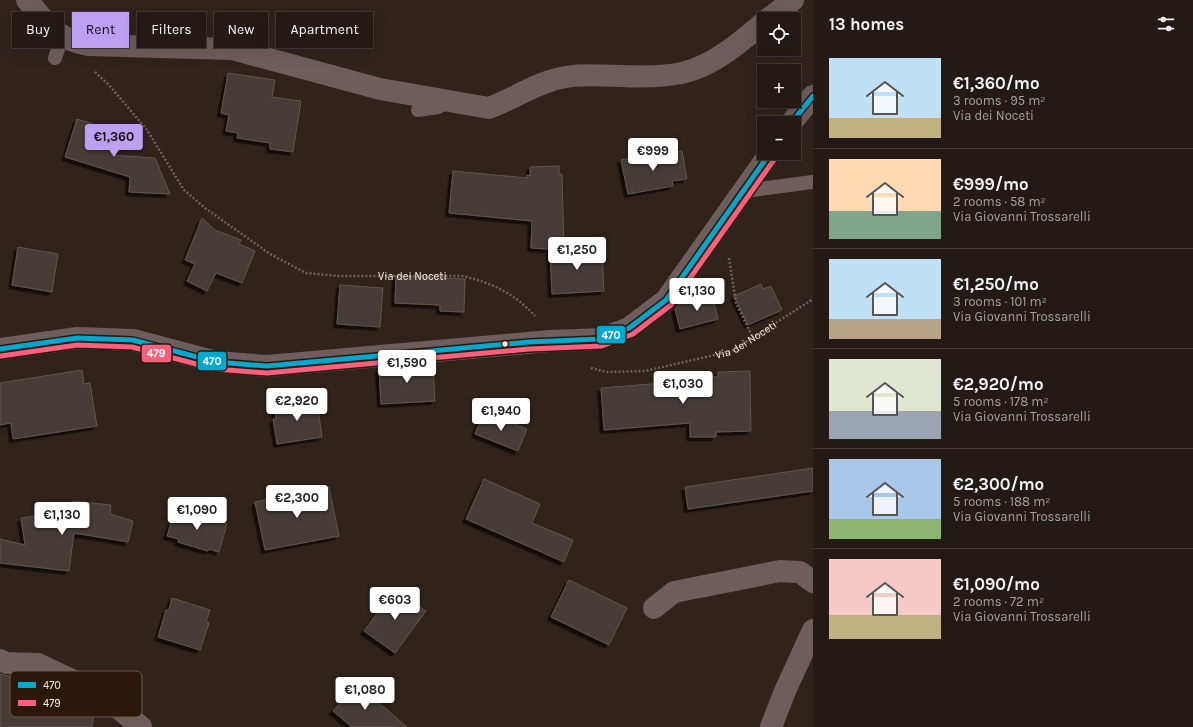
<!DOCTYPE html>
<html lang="en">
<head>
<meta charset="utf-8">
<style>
	:root { --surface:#231a15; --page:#2b231e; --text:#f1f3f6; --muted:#a3a1a0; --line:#403834; --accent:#bca0f2 }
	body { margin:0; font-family:Karla,sans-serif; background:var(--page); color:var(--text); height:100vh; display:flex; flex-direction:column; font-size:15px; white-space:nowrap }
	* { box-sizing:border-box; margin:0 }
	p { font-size:13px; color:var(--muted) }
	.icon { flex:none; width:22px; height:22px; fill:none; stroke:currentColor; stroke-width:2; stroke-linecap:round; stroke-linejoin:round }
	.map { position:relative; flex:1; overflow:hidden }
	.details { display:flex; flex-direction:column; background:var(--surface); width:380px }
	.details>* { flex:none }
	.hud { position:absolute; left:12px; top:12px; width:380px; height:36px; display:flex; gap:8px }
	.buttons { position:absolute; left:757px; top:12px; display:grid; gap:8px }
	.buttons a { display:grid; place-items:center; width:44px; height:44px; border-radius:0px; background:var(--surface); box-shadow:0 4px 16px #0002,0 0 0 1px var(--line); font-size:20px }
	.price { position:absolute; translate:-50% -34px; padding:0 9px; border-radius:4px; background:#fff; color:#222; font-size:13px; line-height:26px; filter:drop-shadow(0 1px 2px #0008) }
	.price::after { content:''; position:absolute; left:50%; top:24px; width:12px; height:9px; margin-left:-6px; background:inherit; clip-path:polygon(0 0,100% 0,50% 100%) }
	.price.active { background:var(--accent); color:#111 }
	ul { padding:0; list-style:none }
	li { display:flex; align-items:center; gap:12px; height:100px; padding:0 16px }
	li+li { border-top:1px solid var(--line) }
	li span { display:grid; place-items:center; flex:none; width:112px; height:80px; border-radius:0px; color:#555 }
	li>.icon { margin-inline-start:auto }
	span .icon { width:48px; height:48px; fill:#fffc; stroke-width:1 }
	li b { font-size:17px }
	h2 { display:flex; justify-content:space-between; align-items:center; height:48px; padding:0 16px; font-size:17px }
	.chip { padding:0 14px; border-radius:0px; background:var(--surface); box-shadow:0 4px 16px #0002,0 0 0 1px var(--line); font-size:14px; line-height:36px }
	.chip.active { background:var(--accent); color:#111 }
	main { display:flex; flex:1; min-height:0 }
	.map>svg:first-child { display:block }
	.building { fill:#473d37; stroke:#5f554f; filter:url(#shadow) }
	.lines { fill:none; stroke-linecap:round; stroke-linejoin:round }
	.path { stroke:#6e615f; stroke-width:2.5; stroke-dasharray:2 2; stroke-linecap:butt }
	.lane { stroke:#6e5d5d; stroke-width:14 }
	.street { stroke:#6e5d5d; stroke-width:22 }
	.street-bridge { stroke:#6e5d5d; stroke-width:22 }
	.bus-1-casing { stroke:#2c180b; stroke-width:8 }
	.bus-2-casing { stroke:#2c180b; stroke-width:8 }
	.bus-1 { stroke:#00a9ce; stroke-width:5 }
	.bus-2 { stroke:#f8607d; stroke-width:5 }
	.bus-dot { fill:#fbede4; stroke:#2c180b; stroke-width:1.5 }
	.labels { text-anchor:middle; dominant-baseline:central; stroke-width:4; stroke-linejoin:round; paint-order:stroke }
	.street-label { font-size:11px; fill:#fbede4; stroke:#2c180b }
	.key { fill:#2c180b; stroke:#6a584c; stroke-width:1 }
	.key-label { font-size:11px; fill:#fbede4 }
	.line-badge { stroke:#2c180b; stroke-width:1.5 }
	.badge-label { font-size:11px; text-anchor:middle; font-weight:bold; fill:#fff }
</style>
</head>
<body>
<main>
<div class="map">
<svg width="813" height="727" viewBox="0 0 813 727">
	<defs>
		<filter id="shadow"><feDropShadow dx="-3.5" dy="3.5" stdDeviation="0" flood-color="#0009"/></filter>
	</defs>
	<rect width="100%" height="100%" fill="#2f231c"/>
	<path class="building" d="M228 73 275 80 272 97 301 101 293 152 270 149V143L237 138 238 133 226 131 229 115 221 113Z
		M77 119 118 132 111 155 155 158 170 194 129 192 130 177 65 157Z
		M682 151 687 179 672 181 673 186 628 194 621 160 666 152 667 154Z
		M559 166V174H562L564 250 531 248 532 221 449 213 453 171 527 178V175L530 176V167Z
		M202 218 215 230 241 240 239 244 255 251 242 283 216 273 207 291 187 281 195 264 185 260Z
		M18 247 58 254 52 292 12 285Z
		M602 249 604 291 552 294 550 251Z
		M396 276 465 279 464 312 440 311V305L395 303Z
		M761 284 763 289 771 286 782 310 748 325 734 296Z
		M340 285 383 288 380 327 337 324Z
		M712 293 718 319 680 329 675 309 679 304Z
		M433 364 435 401 381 404 379 369Z
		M82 370 84 384 90 383 97 426 13 439 11 423 0 425V383Z
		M750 371 751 431 716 432V437H690V423L604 430 601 388 701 380V377H718V372Z
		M274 402H317L322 437 277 444 273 419H276Z
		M484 412 527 429 518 451 475 434Z
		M813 468V491L688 509 685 487Z
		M484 479 540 504 532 523 573 540 564 562 466 519Z
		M329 487 339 536 265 550 255 502Z
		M73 501 111 505 110 514 133 521 128 542 74 533 69 571 0 563V539L25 545 21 518 73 511Z
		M175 511 187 515 188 512 227 524 219 552 209 549 208 551 178 542 179 539 167 536Z
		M569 580 627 608 609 645 551 617Z
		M395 589 426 611 395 653 364 631Z
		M172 598 210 610 206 622 209 623 200 650 158 637 166 610H169Z
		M0 674 46 685 47 682 96 706 92 727H0Z
		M357 684 407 727H352L333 711Z"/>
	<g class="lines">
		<g class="path">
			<path id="s1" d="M95 72 109 85 147 130 184 190 205 208 270 254 306 273 339 276H462C491 282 515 294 535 316"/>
			<path d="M729 258 736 303 753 338"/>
			<path id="s2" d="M591 368 606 372 645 371 732 351 813 299"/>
		</g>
		<path class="lane" d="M55 58 62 37
			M418 110 438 107 446 102
			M744 191 813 182"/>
		<path class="street" d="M27 0C46 23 57 39 88 45L232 49 380 89 489 108C513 99 536 83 561 78 581 73 602 76 622 76 642 77 662 77 682 73 713 66 741 42 764 22
			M768 19 793 0
			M791 123 813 96
			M578 340 600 339 629 328 666 300 770 153
			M0 349 77 338 133 340 216 362 267 366 550 341
			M654 608 674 592 780 571 800 572 813 582
			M0 660 7 663 38 664 103 695 141 727
			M771 727 785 691 813 630"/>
		<path class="street-bridge" d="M550 341 578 340"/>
		<g class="bus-1-casing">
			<path id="bus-1" d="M791 123 813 96
				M0 349 77 338 133 340 216 362 267 366 529 342 600 339 629 328 666 300 770 153"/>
		</g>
		<g class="bus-2-casing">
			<path id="bus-2" d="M1 356 77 345 132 347 215 369 267 373 529 349 602 346 633 334 671 305 776 157"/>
		</g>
		<use href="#bus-1" class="bus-1"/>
		<use href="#bus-2" class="bus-2"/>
	</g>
	<circle class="bus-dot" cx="505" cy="344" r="3.5"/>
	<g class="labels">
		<g class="street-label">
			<text stroke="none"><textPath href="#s1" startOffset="403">Via dei Noceti</textPath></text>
			<text stroke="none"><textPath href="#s2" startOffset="161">Via dei Noceti</textPath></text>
		</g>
	</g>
	<rect x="10" y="671" width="132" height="46" rx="6" class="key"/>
	<rect x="18" y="682" width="18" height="6" fill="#00a9ce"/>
	<rect x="18" y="700" width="18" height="6" fill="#f8607d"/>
	<g class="key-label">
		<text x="43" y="689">470</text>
		<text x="43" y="707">479</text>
	</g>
	<g class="line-badge">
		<rect x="596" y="325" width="30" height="19" rx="4" fill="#00a9ce"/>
		<rect x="141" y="344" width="31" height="19" rx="4" fill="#f8607d"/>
		<rect x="197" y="351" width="30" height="20" rx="4" fill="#00a9ce"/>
	</g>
	<g class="badge-label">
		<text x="611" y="339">470</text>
		<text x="156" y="357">479</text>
		<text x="212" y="365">470</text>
	</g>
</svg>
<div class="buttons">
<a><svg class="icon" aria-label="locate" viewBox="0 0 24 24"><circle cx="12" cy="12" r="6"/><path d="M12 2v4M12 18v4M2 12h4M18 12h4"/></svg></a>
<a>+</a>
<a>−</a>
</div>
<b class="price active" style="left:114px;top:158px">€1,360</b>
<b class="price" style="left:653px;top:172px">€999</b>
<b class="price" style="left:577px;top:271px">€1,250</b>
<b class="price" style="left:697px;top:312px">€1,130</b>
<b class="price" style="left:407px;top:384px">€1,590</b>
<b class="price" style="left:683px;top:405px">€1,030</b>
<b class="price" style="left:297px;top:422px">€2,920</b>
<b class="price" style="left:501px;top:432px">€1,940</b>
<b class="price" style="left:297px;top:519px">€2,300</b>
<b class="price" style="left:197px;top:531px">€1,090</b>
<b class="price" style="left:62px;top:536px">€1,130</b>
<b class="price" style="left:395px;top:621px">€603</b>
<b class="price" style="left:365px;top:711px">€1,080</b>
<div class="hud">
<a class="chip">Buy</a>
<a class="chip active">Rent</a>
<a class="chip">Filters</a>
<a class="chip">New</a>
<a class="chip">Apartment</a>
</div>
</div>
<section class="details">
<h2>13 homes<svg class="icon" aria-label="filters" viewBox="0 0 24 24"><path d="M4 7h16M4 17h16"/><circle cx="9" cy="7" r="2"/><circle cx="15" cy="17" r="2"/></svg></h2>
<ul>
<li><span style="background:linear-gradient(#bfe0f5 75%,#c2b280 0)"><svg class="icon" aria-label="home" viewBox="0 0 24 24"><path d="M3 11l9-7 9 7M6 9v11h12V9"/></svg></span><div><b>€1,360/mo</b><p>3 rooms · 95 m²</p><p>Via dei Noceti</p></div></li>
<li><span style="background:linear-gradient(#ffd9b3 65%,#7fa58c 0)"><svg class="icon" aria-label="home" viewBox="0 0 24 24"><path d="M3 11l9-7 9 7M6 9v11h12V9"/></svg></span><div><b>€999/mo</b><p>2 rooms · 58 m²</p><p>Via Giovanni Trossarelli</p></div></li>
<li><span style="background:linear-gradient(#bfe0f5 75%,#b9a48a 0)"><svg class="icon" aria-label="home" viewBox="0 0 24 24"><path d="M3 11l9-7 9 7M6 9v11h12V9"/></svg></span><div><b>€1,250/mo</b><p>3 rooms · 101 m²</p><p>Via Giovanni Trossarelli</p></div></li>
<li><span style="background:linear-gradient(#dfe7d0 65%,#9aa5b1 0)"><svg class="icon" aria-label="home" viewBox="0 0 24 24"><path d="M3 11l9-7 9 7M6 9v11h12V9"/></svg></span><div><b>€2,920/mo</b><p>5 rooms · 178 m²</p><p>Via Giovanni Trossarelli</p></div></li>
<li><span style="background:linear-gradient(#a9c7e8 75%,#8fb573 0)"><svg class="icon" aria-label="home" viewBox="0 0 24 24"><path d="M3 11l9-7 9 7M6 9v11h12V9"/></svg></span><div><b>€2,300/mo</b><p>5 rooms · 188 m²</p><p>Via Giovanni Trossarelli</p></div></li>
<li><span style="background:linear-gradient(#f6c9c9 70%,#c2b280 0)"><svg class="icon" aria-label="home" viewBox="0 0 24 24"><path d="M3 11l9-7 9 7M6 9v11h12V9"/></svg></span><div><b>€1,090/mo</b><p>2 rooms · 72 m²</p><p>Via Giovanni Trossarelli</p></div></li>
</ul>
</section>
</main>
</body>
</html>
